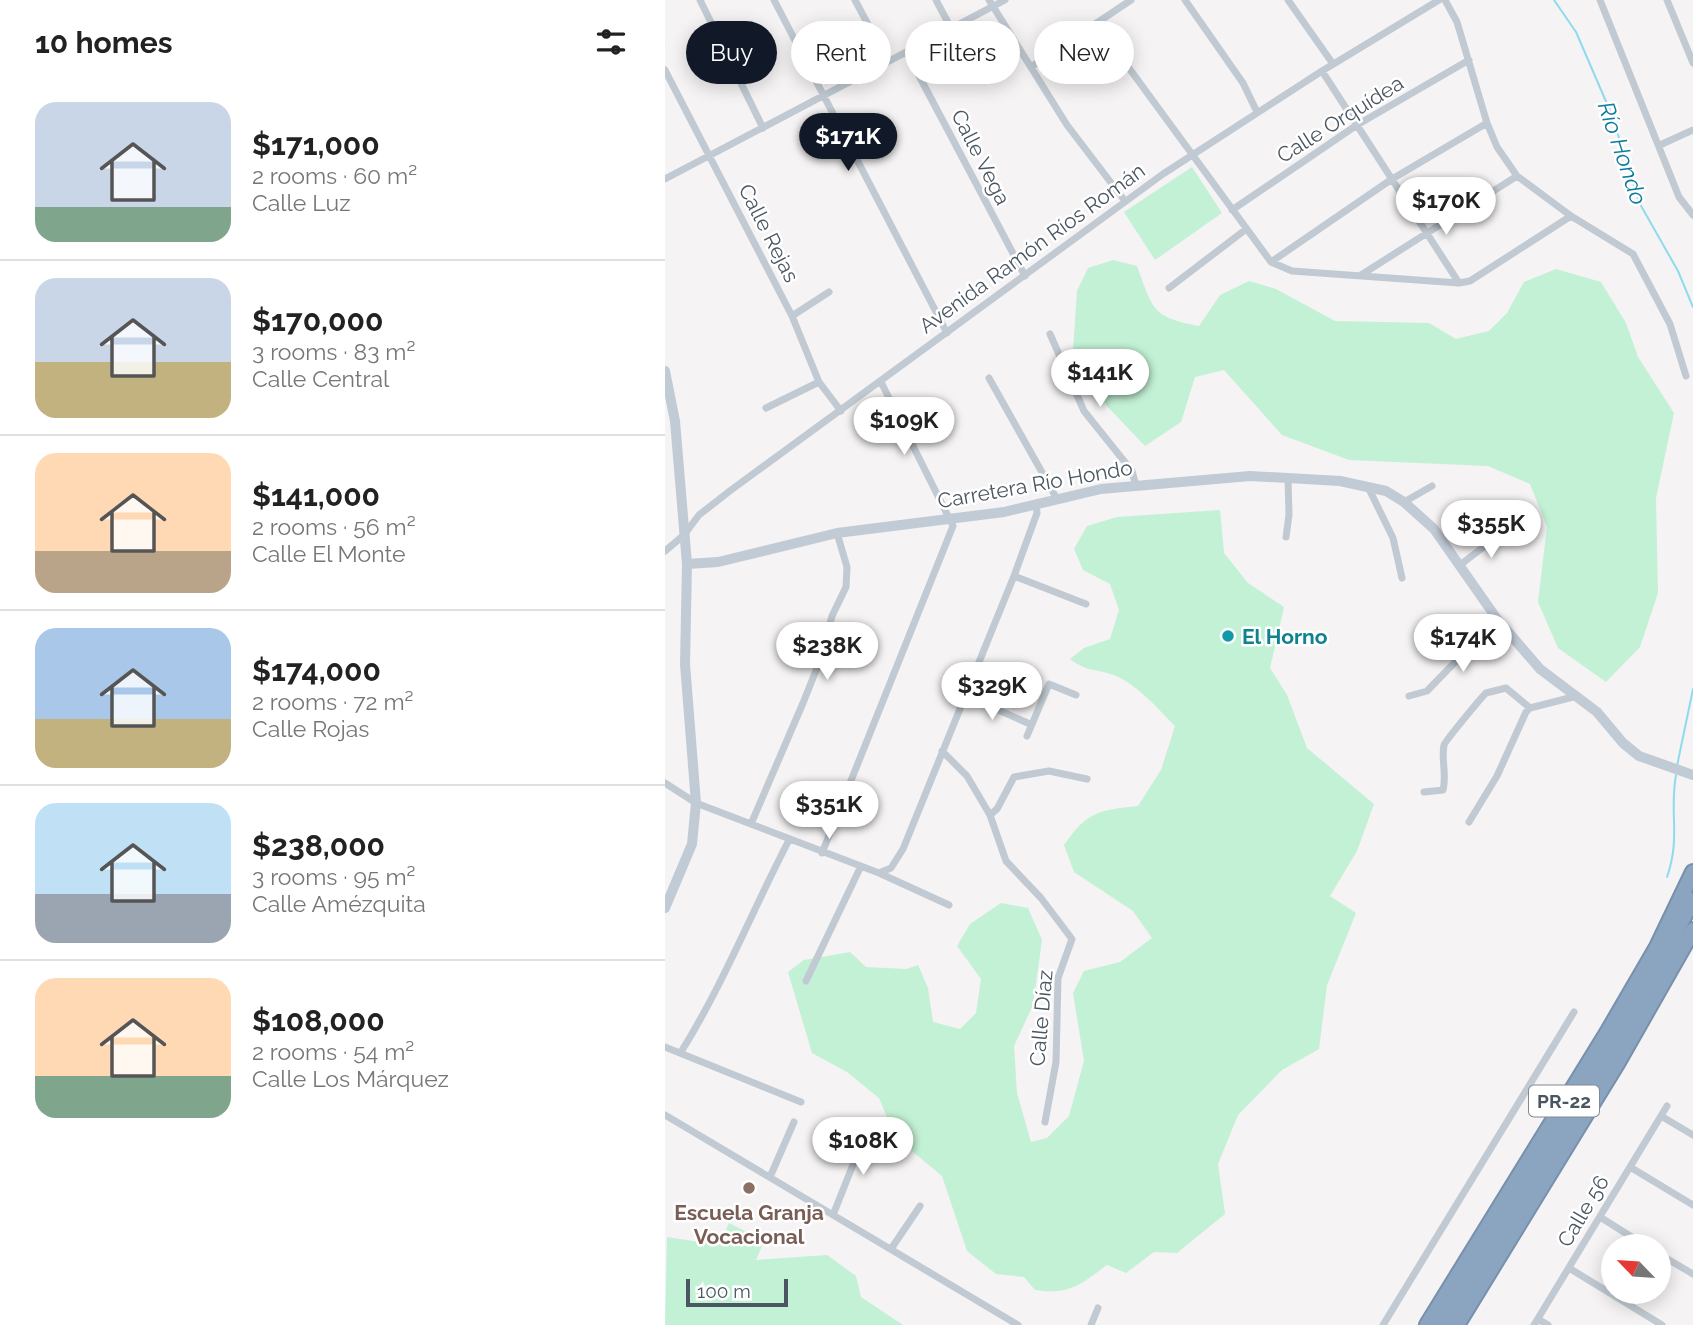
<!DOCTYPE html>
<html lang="en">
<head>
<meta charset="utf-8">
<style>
	:root { --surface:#fff; --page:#f2f2f2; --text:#222; --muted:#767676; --line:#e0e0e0; --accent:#111827 }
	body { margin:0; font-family:Raleway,sans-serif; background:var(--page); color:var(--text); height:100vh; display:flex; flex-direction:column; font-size:26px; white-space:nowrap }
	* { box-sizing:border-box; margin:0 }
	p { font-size:23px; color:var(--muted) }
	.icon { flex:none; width:38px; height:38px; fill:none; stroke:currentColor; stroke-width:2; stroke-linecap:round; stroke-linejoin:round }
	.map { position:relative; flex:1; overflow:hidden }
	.panel { display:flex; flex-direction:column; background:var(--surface); width:665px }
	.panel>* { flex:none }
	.banner { position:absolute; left:21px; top:21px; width:665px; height:63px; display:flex; gap:14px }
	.needle { width:46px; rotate:295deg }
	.buttons { position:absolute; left:936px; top:1234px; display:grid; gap:14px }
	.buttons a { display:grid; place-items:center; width:70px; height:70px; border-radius:50%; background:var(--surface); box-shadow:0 4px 18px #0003; font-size:35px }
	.scale { position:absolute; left:21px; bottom:18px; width:102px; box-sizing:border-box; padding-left:7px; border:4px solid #4a5661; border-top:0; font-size:19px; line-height:24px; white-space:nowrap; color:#4a5661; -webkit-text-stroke:5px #fff; paint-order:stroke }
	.price { position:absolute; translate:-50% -60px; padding:0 16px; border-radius:24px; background:#fff; color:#222; font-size:23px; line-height:46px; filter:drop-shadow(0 2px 4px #0008) }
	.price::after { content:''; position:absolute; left:50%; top:42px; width:21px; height:16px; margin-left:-10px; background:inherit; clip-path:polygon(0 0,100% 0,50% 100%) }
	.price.selected { background:var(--accent); color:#fff }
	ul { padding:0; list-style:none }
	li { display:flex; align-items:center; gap:21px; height:175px; padding:0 35px }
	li+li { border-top:2px solid var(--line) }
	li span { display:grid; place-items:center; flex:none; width:196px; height:140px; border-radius:21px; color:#555 }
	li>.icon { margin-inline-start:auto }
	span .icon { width:84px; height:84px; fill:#fffc; stroke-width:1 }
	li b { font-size:30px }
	h2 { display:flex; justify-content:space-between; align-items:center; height:84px; padding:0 35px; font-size:30px }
	.tag { padding:0 24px; border-radius:32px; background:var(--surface); box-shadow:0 4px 18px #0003; font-size:24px; line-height:63px }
	.tag.selected { background:var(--accent); color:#fff }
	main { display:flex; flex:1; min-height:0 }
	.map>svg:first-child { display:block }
	.green { fill:#c3f1d5 }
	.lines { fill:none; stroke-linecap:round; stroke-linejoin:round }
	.stream { stroke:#90daee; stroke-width:2 }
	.highway-casing { stroke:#7690ad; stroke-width:18 }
	.street { stroke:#c1cad2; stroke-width:7 }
	.secondary { stroke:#c1cbd6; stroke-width:10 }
	.highway { stroke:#8ba5c1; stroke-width:14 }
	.culture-dot { fill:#0f9aa8; stroke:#fff; stroke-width:2.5 }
	.education-dot { fill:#8d6e63; stroke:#fff; stroke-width:2.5 }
	.labels { text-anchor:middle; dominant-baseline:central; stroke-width:5; stroke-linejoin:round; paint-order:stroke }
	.shield { fill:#fff; stroke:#808990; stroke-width:2 }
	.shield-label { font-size:19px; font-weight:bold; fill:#4a5661 }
	.street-label { font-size:21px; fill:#4a5661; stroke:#fff }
	.culture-label { font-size:21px; font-weight:bold; fill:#0d838f; stroke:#fff; text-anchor:start }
	.education-label { font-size:21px; font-weight:bold; fill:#785e54; stroke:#fff }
	.water-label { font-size:23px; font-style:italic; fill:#0c7c9b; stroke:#fff }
</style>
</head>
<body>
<main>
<section class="panel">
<h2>10 homes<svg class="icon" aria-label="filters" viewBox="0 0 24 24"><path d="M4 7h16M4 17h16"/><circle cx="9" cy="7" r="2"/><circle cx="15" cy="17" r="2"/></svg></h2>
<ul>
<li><span style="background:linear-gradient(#c9d6e8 75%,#7fa58c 0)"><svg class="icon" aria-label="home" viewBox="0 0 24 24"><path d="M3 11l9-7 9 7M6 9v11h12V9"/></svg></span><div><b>$171,000</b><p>2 rooms · 60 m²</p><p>Calle Luz</p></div></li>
<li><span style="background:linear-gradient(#c9d6e8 60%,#c2b280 0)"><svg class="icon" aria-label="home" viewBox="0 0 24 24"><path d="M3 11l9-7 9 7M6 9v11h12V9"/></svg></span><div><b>$170,000</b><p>3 rooms · 83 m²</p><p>Calle Central</p></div></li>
<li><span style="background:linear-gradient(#ffd9b3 70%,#b9a48a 0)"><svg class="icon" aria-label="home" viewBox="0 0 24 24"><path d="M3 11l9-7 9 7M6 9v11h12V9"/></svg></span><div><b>$141,000</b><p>2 rooms · 56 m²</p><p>Calle El Monte</p></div></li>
<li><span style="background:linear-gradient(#a9c7e8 65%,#c2b280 0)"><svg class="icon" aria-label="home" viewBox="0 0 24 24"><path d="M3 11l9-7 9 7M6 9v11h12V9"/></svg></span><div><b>$174,000</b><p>2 rooms · 72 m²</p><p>Calle Rojas</p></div></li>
<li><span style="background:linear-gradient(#bfe0f5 65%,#9aa5b1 0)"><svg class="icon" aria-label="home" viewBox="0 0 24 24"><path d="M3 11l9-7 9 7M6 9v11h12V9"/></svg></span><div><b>$238,000</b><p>3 rooms · 95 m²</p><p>Calle Amézquita</p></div></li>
<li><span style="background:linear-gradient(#ffd9b3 70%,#7fa58c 0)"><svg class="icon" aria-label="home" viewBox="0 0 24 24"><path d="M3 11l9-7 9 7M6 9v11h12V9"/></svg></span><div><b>$108,000</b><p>2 rooms · 54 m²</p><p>Calle Los Márquez</p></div></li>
</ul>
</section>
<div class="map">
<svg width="1028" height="1325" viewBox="0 0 1028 1325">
	<rect width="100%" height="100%" fill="#f5f3f3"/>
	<path class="green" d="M527 167 557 213 490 260 459 212Z
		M448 260 472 266C488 310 487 317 534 326L555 295 584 281 611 289 670 321 764 323 791 339 824 331 842 313 859 282 891 269 936 282 961 323 973 357 1009 413 991 498 993 593 975 647 941 682 893 648 873 602 882 527 865 484 823 466 684 460 617 435 559 370 530 377 516 422 480 446 442 406 408 351 412 291 423 268Z
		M555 510 559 553 583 583 619 607 605 668 622 695 642 748 709 804 692 851 665 896 691 913 662 985 654 1049 617 1070 573 1115 553 1164 560 1214 512 1253 489 1252 461 1273 442 1265C415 1285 405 1295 370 1290L359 1277 331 1274 302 1251 277 1176 230 1137 214 1098 182 1072 147 1053 123 972 139 960 185 952 201 967 241 969 253 965 263 988 268 1022 295 1029 311 1013 316 979 292 946 305 924 336 903 363 908 377 940 368 1005 349 1046 352 1093 366 1142 382 1138 404 1116 419 1061 408 993 419 971 455 962 487 938 468 911 409 872 399 845C422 812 433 810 473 806L496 770 510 726C492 708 474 686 451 676 432 668 423 673 405 659L419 648 445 639 454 610 445 584 418 570 409 549 422 526 452 517Z
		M64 1223 99 1241 91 1260 162 1255 191 1276 196 1297 238 1325H0L2 1237 54 1245Z"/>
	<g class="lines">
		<path class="stream" d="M889 0 911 32 946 113 975 204 1013 271 1028 307
			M1012 766 1028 689
			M1002 877C1016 837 1004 813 1011 775"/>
		<g class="highway-casing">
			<path id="highway" d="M762 1325 942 1033 992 947 1028 872
				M777 1325 962 1022 1028 900
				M792 1325 953 1062 1028 930"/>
		</g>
		<path class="street" d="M35 0 98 128
			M109 0 282 333
			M190 0 223 62
			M271 0 287 30
			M324 0 402 125 460 201
			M520 0 578 83 592 112
			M623 0 668 64
			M780 0 792 22 822 123 832 147 852 176 906 216 968 254 1005 324 1021 376
			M935 0 1014 197 1028 215
			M1002 0 1028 63
			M431 23 606 262 627 271 794 283 805 281 906 216
			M242 53 360 276
			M366 67 466 0
			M0 70 127 316 154 382 176 411
			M657 71 794 283
			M995 145 1028 130
			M0 179 340 0
			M567 210 692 125 804 60
			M606 262 727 179 822 123
			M696 275 852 176
			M504 288 580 230
			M127 316 164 292
			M385 334 419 411 467 471 471 486
			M324 378 392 499
			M101 408 154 382
			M703 487 728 538 737 578
			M739 502 767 486
			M621 537 624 515 623 479
			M0 551 19 535 34 515 66 490 498 174 657 71 774 0
			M795 565 838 532
			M349 576 421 604
			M299 695 365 724
			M744 696 762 691 832 619
			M362 736 384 684 411 695
			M277 751 302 776 325 815 341 861 376 898 407 939 393 978 391 1062 380 1122
			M0 783 31 803 214 873 284 905
			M759 792 778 790C782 775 776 760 779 745 781 740 815 699 821 693L841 688 865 708
			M325 815 332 809 349 777 384 771 422 779
			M804 822 832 776 861 712 865 708 912 696
			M86 824 138 703 156 658 167 616 181 587 182 567 172 533
			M157 853 288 526 216 382
			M214 873 226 868 238 849 349 576 372 513 371 504
			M141 981 196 866
			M0 1047 136 1102
			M16 1052C58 985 87 911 124 840
			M0 1115 353 1325
			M996 1116 1028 1135
			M965 1167 1028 1205
			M105 1177 129 1122
			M168 1215 203 1127
			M935 1217 981 1246
			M226 1249 255 1206
			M994 1254 1028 1274
			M904 1268 997 1325
			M873 1319 883 1325
			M426 1325 433 1308
			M718 1325 909 1012
			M869 1325 1002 1106"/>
		<path class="secondary" d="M0 371 10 421 22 564 20 664 31 803 27 844 0 908
			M22 564 53 562 172 533 339 512 436 489 585 476 675 481 721 491 739 502 769 529 832 619 875 669 932 712 958 743 974 756 1028 775"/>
		<use href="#highway" class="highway"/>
	</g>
	<circle class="culture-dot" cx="563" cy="636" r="7"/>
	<circle class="education-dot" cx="84" cy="1188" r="7"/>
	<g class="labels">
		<rect class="shield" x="864" y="1085.5" width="70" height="31" rx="5"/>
		<g class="shield-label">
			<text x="899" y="1101">PR-22</text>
		</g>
		<g class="street-label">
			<text transform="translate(675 119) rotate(-32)">Calle Orquídea</text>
			<text transform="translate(316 157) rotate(63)">Calle Vega</text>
			<text transform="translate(104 233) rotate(63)">Calle Rejas</text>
			<text transform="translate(367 248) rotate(-36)">Avenida Ramón Ríos Román</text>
			<text transform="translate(370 484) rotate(-10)">Carretera Río Hondo</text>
			<text transform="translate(376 1018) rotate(-85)">Calle Díaz</text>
			<text transform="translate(918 1211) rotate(-59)">Calle 56</text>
		</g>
		<g class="culture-label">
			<text x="577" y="636">El Horno</text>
		</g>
		<g class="education-label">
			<text x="84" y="1212">Escuela Granja<tspan x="84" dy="24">Vocacional</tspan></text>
		</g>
		<g class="water-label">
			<text transform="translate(958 153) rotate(71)">Río Hondo</text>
		</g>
	</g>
</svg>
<div class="buttons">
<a><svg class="needle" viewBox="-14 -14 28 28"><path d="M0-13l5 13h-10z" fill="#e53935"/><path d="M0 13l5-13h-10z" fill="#767676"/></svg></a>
</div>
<div class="scale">100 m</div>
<b class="price selected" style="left:183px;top:173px">$171K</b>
<b class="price" style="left:781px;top:237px">$170K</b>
<b class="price" style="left:435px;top:409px">$141K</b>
<b class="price" style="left:239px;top:457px">$109K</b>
<b class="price" style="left:826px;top:560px">$355K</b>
<b class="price" style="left:798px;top:674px">$174K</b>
<b class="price" style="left:162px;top:682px">$238K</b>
<b class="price" style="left:327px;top:722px">$329K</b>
<b class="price" style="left:164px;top:841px">$351K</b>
<b class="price" style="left:198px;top:1177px">$108K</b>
<div class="banner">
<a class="tag selected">Buy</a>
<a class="tag">Rent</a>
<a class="tag">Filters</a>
<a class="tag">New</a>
</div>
</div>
</main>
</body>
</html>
